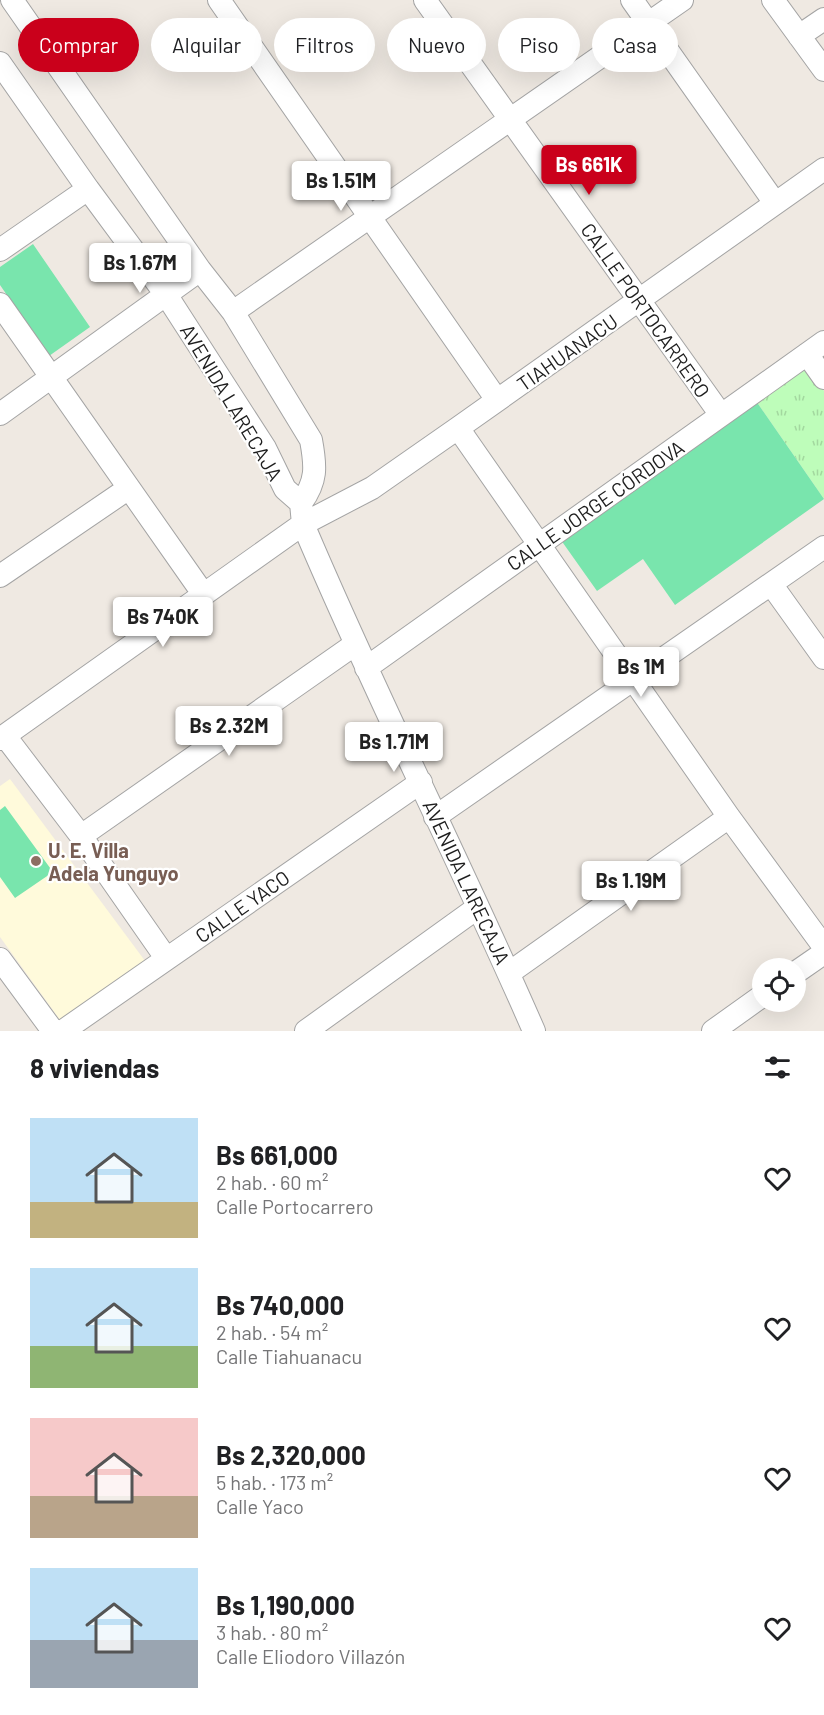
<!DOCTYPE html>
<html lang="es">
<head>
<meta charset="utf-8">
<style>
	:root { --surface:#fff; --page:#f6f6f6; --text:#202124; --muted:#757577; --accent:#ca001b }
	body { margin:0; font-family:Barlow,sans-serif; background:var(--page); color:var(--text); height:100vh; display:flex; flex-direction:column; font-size:22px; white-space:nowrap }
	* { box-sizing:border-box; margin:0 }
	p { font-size:20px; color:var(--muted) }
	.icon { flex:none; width:33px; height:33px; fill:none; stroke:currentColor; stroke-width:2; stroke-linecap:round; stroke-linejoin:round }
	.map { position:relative; height:1031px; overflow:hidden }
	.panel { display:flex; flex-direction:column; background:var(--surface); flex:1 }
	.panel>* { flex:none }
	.guide { position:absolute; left:18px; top:18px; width:789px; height:54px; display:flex; gap:12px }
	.fabs { position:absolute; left:752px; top:958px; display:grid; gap:12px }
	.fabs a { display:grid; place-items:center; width:54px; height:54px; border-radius:50%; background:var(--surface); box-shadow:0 6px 24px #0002; font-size:30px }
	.price { position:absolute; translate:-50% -51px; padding:0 14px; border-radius:6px; background:#fff; color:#222; font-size:20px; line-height:39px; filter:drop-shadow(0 2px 3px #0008) }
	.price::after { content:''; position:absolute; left:50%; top:36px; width:18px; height:14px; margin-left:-9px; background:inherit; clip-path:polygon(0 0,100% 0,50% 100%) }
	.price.current { background:var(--accent); color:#fff }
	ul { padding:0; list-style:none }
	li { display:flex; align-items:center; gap:18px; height:150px; padding:0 30px }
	li span { display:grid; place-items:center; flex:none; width:168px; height:120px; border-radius:0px; color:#555 }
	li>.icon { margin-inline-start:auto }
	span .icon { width:72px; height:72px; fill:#fffc; stroke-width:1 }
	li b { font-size:26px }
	h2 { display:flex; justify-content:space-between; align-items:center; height:72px; padding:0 30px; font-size:26px }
	.pill { padding:0 21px; border-radius:27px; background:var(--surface); box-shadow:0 6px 24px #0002; font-size:21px; line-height:54px }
	.pill.current { background:var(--accent); color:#fff }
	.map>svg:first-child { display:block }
	.education { fill:#fffadb }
	.park { fill:url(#park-tufts) }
	.pitch { fill:#79e5ad }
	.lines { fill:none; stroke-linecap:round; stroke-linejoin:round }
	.minor-casing { stroke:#a4a4a4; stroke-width:24 }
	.minor { stroke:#fff; stroke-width:22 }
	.education-dot { fill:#8d6e63; stroke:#fff; stroke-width:2 }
	.labels { text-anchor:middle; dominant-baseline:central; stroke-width:4.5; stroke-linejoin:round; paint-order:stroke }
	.street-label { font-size:20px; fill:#1d1d1d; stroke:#fff }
	.education-label { font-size:20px; font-weight:bold; fill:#785e54; stroke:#fff; text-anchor:start }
</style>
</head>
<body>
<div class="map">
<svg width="824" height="1031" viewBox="0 0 824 1031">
	<defs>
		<pattern id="park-tufts" width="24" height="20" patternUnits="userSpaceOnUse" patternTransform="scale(1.5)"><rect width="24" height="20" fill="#befdba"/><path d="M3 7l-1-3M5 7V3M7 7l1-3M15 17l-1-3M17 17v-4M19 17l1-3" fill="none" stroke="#a3d89f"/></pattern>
	</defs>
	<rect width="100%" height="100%" fill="#efe9e2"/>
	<path class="education" d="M10 779 157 977 68 1031 0 937V786Z"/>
	<path class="park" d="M797 352 824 391V499L747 388Z"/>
	<path class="pitch" d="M33 244 90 327 49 356 0 285V267Z
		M747 388 824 499 675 605 643 559 597 591 551 526Z
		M5 806 53 872 15 898 0 877V810Z"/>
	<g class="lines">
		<g class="minor-casing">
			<path id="minor" d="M12 0 200 270 233 312 311 440C316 467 317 481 301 503L303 524C375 695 460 861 534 1031
				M219 0 497 400
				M425 0 721 415
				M632 0 775 203
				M773 0 824 70
				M799 36 824 19
				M0 63 88 189 167 296 265 448 285 489 301 503
				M0 250 88 189
				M0 304 204 595
				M233 312 682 0
				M807 354 824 378
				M0 414 200 270
				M458 428 729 817 824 947
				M0 576 129 488
				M771 584 824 658
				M366 668 824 342
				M5 736 81 836 166 958
				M0 739 303 524 372 488 458 428 824 169
				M435 817 824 547
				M81 836 354 645
				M0 959 53 1031
				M509 973 729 817
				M795 973 824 953
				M63 1031 421 782
				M306 1031 477 908
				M713 1031 762 996"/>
		</g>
		<use href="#minor" class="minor"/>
	</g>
	<circle class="education-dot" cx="36" cy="861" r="6"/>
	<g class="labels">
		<g class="street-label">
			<text transform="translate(646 310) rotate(55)">CALLE PORTOCARRERO</text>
			<text transform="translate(567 352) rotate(-35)">TIAHUANACU</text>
			<text transform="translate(232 402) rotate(59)">AVENIDA LARECAJA</text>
			<text transform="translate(595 505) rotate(-35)">CALLE JORGE CÓRDOVA</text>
			<text transform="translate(467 882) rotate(65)">AVENIDA LARECAJA</text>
			<text transform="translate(242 906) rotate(-35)">CALLE YACO</text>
		</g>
		<g class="education-label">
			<text x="48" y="850">U. E. Villa<tspan x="48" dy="23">Adela Yunguyo</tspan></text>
		</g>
	</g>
</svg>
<div class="fabs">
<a><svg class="icon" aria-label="locate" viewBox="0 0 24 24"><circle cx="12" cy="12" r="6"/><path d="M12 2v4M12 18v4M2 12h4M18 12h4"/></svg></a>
</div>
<b class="price current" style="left:589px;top:196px">Bs 661K</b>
<b class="price" style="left:341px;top:212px">Bs 1.51M</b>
<b class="price" style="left:140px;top:294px">Bs 1.67M</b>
<b class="price" style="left:163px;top:648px">Bs 740K</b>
<b class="price" style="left:641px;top:698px">Bs 1M</b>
<b class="price" style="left:229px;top:757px">Bs 2.32M</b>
<b class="price" style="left:394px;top:773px">Bs 1.71M</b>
<b class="price" style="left:631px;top:912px">Bs 1.19M</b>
<div class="guide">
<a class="pill current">Comprar</a>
<a class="pill">Alquilar</a>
<a class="pill">Filtros</a>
<a class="pill">Nuevo</a>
<a class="pill">Piso</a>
<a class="pill">Casa</a>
</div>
</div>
<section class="panel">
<h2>8 viviendas<svg class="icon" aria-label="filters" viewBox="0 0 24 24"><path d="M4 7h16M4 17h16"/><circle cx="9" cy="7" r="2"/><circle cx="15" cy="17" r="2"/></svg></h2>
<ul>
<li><span style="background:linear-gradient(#bfe0f5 70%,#c2b280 0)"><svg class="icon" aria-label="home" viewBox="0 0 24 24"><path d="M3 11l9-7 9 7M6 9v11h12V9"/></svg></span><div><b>Bs 661,000</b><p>2 hab. · 60 m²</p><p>Calle Portocarrero</p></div><svg class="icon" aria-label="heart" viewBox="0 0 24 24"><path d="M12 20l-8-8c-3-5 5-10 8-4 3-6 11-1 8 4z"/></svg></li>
<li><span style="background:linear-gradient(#bfe0f5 65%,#8fb573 0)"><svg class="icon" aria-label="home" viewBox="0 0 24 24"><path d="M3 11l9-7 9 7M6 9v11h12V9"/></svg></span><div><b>Bs 740,000</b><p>2 hab. · 54 m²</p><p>Calle Tiahuanacu</p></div><svg class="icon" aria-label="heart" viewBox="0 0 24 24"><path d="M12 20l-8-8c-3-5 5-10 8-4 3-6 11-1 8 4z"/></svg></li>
<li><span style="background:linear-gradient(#f6c9c9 65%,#b9a48a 0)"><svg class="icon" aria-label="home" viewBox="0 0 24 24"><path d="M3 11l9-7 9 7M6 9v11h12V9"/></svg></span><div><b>Bs 2,320,000</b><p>5 hab. · 173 m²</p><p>Calle Yaco</p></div><svg class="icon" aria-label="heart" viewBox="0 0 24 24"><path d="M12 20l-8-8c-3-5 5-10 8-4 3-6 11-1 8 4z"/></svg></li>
<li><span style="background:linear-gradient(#bfe0f5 60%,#9aa5b1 0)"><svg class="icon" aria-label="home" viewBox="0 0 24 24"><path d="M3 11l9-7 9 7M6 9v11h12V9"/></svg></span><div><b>Bs 1,190,000</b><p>3 hab. · 80 m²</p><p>Calle Eliodoro Villazón</p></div><svg class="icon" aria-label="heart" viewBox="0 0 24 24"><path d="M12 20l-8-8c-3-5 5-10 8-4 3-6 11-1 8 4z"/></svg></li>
</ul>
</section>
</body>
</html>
